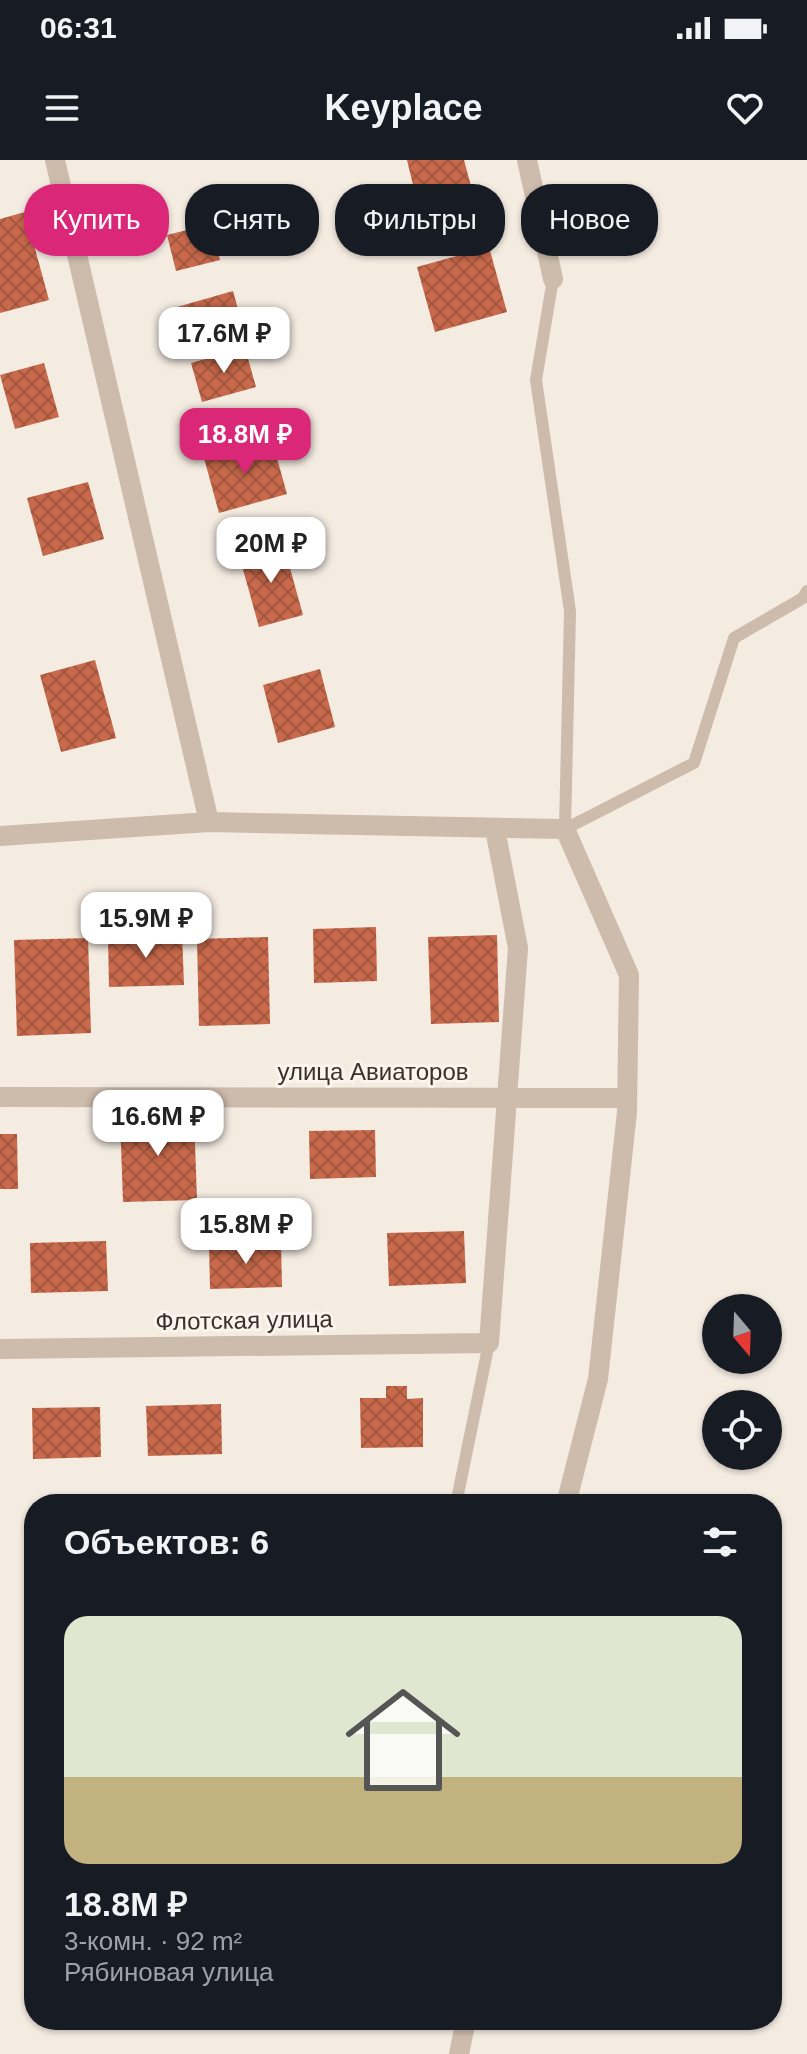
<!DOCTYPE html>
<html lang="ru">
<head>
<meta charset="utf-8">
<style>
	:root { --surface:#171b24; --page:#20242c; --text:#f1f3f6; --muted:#9ea1a6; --accent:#db2777 }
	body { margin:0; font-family:Helvetica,sans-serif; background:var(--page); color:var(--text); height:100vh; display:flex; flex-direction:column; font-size:30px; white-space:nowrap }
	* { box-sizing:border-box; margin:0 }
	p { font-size:26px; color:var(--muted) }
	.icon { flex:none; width:44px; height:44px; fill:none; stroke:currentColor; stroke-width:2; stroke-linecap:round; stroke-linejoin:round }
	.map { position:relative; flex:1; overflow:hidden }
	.details { position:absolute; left:24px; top:1334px; width:758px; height:536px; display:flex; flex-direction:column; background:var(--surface); border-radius:32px; box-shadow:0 2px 6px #0004 }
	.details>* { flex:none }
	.hud { position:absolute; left:24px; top:24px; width:760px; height:72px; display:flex; gap:16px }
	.needle { width:52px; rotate:161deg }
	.buttons { position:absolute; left:702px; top:1134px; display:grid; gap:16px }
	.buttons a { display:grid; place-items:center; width:80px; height:80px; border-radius:50%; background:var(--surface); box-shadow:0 2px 6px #0004; font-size:40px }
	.price { position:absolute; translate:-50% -68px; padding:0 18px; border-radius:16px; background:#fff; color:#222; font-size:26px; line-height:52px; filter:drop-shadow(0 2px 4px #0008) }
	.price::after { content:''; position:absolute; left:50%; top:48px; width:24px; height:18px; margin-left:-12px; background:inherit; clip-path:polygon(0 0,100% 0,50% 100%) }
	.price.active { background:var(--accent); color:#fff }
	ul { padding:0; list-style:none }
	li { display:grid; align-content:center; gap:16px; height:424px; padding:0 40px }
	li span { display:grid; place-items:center; height:248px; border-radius:24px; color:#555 }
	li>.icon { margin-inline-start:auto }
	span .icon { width:144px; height:144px; fill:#fffc; stroke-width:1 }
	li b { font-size:34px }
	h2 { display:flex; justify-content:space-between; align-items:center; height:96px; padding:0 40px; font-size:34px }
	.tag { padding:0 28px; border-radius:32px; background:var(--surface); box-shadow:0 2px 6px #0004; font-size:28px; line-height:72px }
	.tag.active { background:var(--accent); color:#fff }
	.status { display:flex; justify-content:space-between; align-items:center; height:56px; padding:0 40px; background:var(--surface); direction:ltr }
	.status svg { height:22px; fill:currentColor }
	header { display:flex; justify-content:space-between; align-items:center; height:104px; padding:0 40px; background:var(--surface); font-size:36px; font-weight:800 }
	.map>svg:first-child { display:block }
	.building { fill:url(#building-cross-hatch) }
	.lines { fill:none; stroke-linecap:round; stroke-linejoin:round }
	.lane { stroke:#cdbbac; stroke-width:12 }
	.street { stroke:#cdbbac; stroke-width:20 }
	.labels { text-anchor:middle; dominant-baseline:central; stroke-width:6; stroke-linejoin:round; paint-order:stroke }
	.street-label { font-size:24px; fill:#3b302b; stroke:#fbf5ee }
</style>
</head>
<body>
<div class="status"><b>06:31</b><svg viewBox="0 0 49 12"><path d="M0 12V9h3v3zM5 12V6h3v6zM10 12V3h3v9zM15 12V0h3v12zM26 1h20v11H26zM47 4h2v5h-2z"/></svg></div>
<header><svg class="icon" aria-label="menu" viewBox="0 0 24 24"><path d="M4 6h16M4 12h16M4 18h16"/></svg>Keyplace<svg class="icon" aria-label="heart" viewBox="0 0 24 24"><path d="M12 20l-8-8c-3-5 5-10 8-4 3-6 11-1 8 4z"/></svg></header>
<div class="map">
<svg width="807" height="1894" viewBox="0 0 807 1894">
	<defs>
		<pattern id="building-cross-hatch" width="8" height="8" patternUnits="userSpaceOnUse" patternTransform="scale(2)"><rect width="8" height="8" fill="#c8694b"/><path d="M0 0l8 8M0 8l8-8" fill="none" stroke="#a4573f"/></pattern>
	</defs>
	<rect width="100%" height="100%" fill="#f4ebe1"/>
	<path class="building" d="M407 0H464L475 41 420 54Z
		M25 52 49 140 0 153V59Z
		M211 64 220 100 176 111 167 75Z
		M489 87 507 152 435 172 417 107Z
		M233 131 246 178 190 193 177 147Z
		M245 188 256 227 202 242 191 203Z
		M44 203 59 257 15 269 0 215Z
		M272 280 287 334 219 353 204 298Z
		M88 322 104 379 43 396 27 338Z
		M283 383 303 455 259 467 239 395Z
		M95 500 116 578 61 592 40 515Z
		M320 509 335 567 278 583 263 525Z
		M376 767 377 821 314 823 313 769Z
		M182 773 184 825 109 827 108 776Z
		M497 775 499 862 431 864 428 777Z
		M268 777 270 864 199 866 197 779Z
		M88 778 91 873 17 876 14 780Z
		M194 955 197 1040 123 1042 120 957Z
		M375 970 376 1017 310 1019 309 971Z
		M0 974H17L18 1029H0Z
		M464 1071 466 1123 389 1126 387 1073Z
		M106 1081 108 1131 31 1133 30 1083Z
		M281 1082 282 1127 210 1129 209 1084Z
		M386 1226H407V1239L423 1238V1287L361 1288 360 1238H386Z
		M221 1244 222 1294 148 1296 146 1246Z
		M100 1247 101 1297 33 1299 32 1248Z"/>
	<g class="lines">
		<path class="lane" d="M553 119 536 220 570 451 565 669 694 603 734 478 803 438 807 431
			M456 1344 489 1183"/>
		<path class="street" d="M55 0 209 662
			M527 0 553 119
			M0 676 209 662 565 669 629 815 627 952 598 1219 566 1344
			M0 937 627 938
			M0 1189 489 1183 518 788 495 669
			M459 1894 466 1860"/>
	</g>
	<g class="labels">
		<g class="street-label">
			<text x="373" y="911">улица Авиаторов</text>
			<text transform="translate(244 1160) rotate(-1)">Флотская улица</text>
		</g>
	</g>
</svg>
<div class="buttons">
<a><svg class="needle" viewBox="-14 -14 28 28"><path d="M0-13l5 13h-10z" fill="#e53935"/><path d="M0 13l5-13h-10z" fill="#9ea1a6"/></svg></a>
<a><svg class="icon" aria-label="locate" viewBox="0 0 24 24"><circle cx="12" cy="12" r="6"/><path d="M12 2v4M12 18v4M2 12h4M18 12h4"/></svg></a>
</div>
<b class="price" style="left:224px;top:215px">17.6M ₽</b>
<b class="price active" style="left:245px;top:316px">18.8M ₽</b>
<b class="price" style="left:271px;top:425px">20M ₽</b>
<b class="price" style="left:146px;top:800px">15.9M ₽</b>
<b class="price" style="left:158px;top:998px">16.6M ₽</b>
<b class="price" style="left:246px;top:1106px">15.8M ₽</b>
<div class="hud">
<a class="tag active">Купить</a>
<a class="tag">Снять</a>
<a class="tag">Фильтры</a>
<a class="tag">Новое</a>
</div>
<section class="details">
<h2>Объектов: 6<svg class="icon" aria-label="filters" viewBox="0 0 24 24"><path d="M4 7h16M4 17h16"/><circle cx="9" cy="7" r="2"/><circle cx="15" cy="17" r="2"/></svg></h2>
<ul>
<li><span style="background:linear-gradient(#dfe7d0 65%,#c2b280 0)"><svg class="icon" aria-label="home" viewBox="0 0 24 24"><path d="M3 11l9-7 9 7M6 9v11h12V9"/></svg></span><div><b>18.8M ₽</b><p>3-комн. · 92 m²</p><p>Рябиновая улица</p></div></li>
</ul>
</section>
</div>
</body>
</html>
